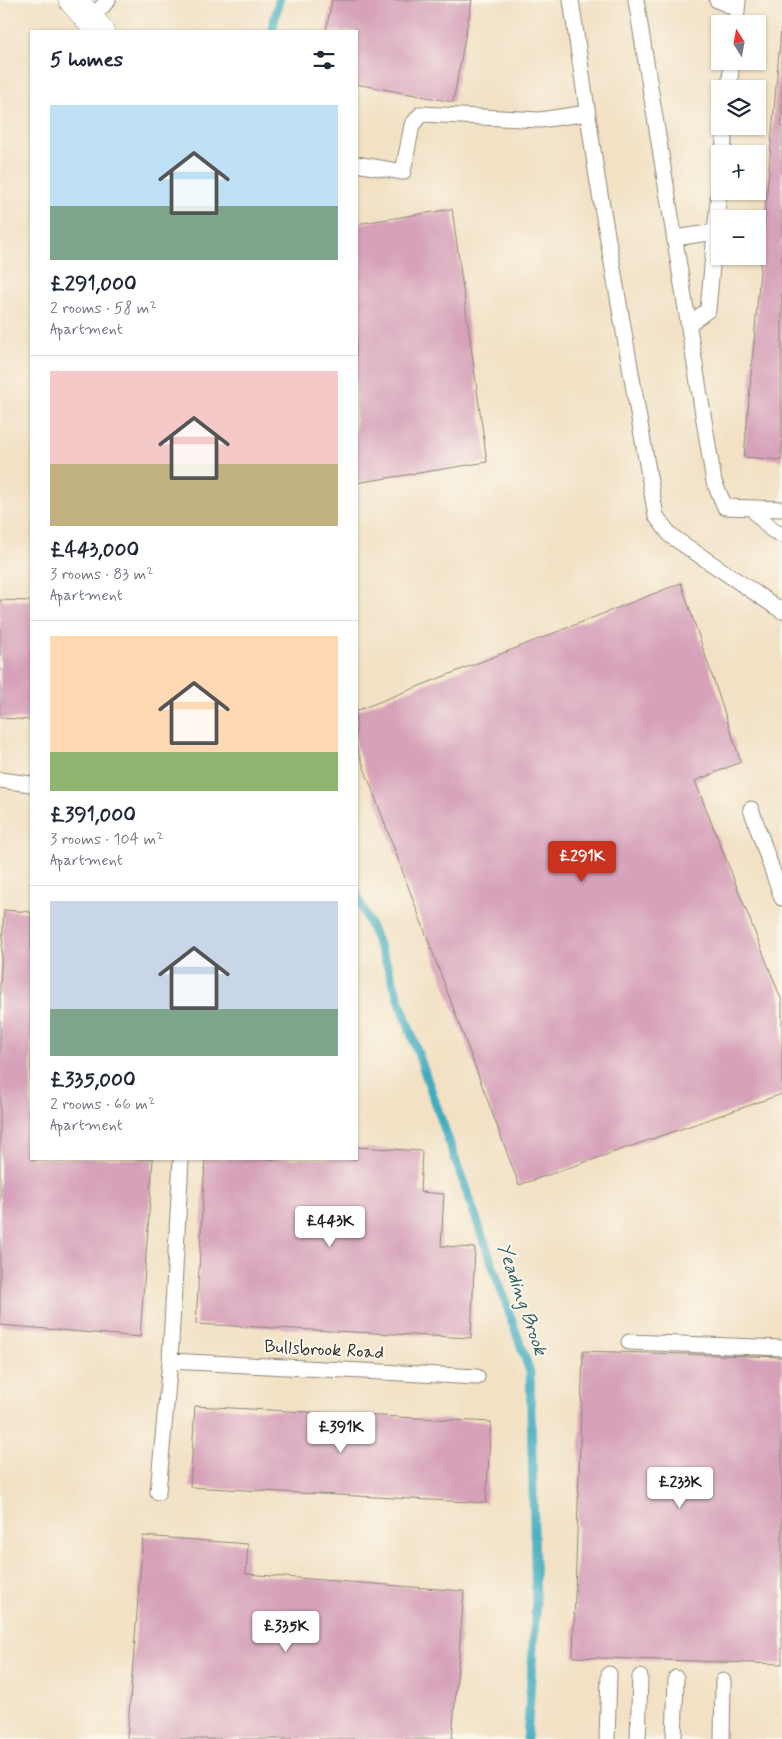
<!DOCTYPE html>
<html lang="en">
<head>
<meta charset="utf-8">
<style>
	:root { --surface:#fff; --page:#f2f2f3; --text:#1f2937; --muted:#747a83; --line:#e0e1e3; --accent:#c8321e }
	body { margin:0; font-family:Mynerve,sans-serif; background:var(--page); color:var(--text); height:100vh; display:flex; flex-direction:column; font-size:19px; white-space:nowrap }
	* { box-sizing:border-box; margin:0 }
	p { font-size:16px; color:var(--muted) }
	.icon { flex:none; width:28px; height:28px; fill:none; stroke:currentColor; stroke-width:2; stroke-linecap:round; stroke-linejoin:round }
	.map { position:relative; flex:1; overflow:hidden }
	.drawer { position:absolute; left:30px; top:30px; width:328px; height:1130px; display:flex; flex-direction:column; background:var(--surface); border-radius:0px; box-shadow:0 1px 4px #0004 }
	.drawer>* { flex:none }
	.needle { width:32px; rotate:349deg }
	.controls { position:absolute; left:711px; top:15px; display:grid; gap:10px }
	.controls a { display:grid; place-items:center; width:55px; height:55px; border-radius:0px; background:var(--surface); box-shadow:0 1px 4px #0004; font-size:25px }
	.price { position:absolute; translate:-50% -42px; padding:0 11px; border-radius:5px; background:#fff; color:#222; font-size:16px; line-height:32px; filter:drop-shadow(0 1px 2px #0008) }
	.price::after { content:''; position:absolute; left:50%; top:30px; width:15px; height:11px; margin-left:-8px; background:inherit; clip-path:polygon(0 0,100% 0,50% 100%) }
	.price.active { background:var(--accent); color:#fff }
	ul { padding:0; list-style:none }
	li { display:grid; align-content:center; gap:10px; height:265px; padding:0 20px }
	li+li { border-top:1px solid var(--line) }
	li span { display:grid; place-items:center; height:155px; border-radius:0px; color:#555 }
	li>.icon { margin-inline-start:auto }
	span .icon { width:90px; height:90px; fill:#fffc; stroke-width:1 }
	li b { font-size:21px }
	h2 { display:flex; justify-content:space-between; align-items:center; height:60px; padding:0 20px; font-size:21px }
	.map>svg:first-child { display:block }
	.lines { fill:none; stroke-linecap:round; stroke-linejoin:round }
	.stream { stroke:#40acbe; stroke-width:9 }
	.building { fill:#d6a1b9 }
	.lane-casing { stroke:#8e8678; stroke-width:17 }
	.street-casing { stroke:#8e8678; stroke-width:29 }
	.lane { stroke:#fff; stroke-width:15 }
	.street { stroke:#fff; stroke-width:28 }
	.labels { text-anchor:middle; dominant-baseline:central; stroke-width:4; stroke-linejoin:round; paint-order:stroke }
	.street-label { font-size:18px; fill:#2b2b2b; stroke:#fbf7ec }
	.water-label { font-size:19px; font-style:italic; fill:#335f66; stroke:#fbf7ec }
</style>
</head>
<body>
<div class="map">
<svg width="782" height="1739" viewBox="0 0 782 1739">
	<rect width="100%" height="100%" fill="#fbf7ec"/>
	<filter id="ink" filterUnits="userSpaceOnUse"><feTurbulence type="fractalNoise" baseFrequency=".02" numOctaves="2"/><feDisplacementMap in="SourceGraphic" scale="10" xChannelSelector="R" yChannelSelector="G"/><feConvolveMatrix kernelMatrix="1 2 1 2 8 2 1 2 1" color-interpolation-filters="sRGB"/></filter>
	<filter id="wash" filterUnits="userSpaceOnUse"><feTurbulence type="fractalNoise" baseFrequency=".0096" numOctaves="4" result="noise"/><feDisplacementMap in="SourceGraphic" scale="20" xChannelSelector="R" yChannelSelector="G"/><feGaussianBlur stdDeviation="1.12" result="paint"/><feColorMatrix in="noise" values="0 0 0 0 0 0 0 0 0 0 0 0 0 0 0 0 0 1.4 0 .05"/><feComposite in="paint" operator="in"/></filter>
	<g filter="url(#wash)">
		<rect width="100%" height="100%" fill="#f2e1c4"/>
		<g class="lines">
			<path class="stream" d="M272 31 279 0
				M356 893 386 962 530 1372 536 1603 527 1739"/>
		</g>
		<g id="blocks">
			<path class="building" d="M332 0H472L453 102 356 84V31H326Z
				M781 29H782V460L744 457Z
				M452 209 487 462 356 483V224Z
				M681 583 741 762 695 781 782 1001V1094L519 1185 356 746V711Z
				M0 600 31 601V720L0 718Z
				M4 910 31 912V1159H153L140 1337 0 1325V984Z
				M356 1147 422 1151 420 1192 444 1194 441 1246 475 1248 471 1338 196 1324 205 1159H356Z
				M583 1351 782 1357V1664L573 1657Z
				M195 1406 491 1422 486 1503 190 1487Z
				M143 1536 248 1544 246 1574 464 1591 452 1739H127Z"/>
		</g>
	</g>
	<g filter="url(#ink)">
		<use href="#blocks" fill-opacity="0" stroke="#8e8678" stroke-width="1"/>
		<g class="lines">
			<g class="lane-casing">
				<path id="lane" d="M571 0 597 177 656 516 671 536 782 611
					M636 0 714 482 725 507 782 509
					M717 0 737 9
					M90 20 108 0
					M736 24 738 0
					M729 89 732 61
					M723 154 725 126
					M356 164 403 172 412 125 421 114 540 120 587 113
					M675 238 715 232
					M689 324 708 310 720 179
					M751 508 772 530 782 535
					M0 780 31 784
					M751 809 782 898
					M629 1342 782 1348
					M170 1361 477 1377
					M158 1492 170 1361 181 1159
					M607 1739 609 1674
					M638 1739 640 1677
					M674 1739 676 1678
					M722 1739 723 1681"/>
			</g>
			<g class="street-casing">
				<path id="street" d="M73 0 100 31"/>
			</g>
			<use href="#lane" class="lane"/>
			<use href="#street" class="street"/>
		</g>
	</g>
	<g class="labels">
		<g class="street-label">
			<text transform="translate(324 1350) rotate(3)">Bullsbrook Road</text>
		</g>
		<g class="water-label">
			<text transform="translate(522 1299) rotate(71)">Yeading Brook</text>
		</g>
	</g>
</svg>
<div class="controls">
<a><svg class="needle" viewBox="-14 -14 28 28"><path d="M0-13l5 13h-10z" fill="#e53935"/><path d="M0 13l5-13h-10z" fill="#747a83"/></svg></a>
<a><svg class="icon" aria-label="layers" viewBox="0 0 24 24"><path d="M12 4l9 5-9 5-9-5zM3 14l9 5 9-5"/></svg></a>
<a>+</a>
<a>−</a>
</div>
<b class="price active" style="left:582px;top:883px">£291K</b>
<b class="price" style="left:330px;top:1248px">£443K</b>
<b class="price" style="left:341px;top:1454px">£391K</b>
<b class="price" style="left:680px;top:1509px">£233K</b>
<b class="price" style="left:286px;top:1653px">£335K</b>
<section class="drawer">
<h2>5 homes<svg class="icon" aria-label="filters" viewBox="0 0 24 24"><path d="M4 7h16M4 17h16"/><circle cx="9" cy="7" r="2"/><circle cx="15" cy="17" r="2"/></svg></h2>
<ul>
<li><span style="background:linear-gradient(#bfe0f5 65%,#7fa58c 0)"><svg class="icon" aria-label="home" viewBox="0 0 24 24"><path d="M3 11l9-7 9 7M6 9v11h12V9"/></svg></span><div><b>£291,000</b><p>2 rooms · 58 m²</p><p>Apartment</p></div></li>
<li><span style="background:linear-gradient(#f6c9c9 60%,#c2b280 0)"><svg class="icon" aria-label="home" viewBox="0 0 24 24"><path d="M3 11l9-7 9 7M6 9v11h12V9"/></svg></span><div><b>£443,000</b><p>3 rooms · 83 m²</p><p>Apartment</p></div></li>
<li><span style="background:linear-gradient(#ffd9b3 75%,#8fb573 0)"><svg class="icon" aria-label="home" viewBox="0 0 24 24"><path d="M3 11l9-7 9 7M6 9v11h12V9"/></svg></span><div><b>£391,000</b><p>3 rooms · 104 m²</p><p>Apartment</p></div></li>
<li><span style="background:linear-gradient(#c9d6e8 70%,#7fa58c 0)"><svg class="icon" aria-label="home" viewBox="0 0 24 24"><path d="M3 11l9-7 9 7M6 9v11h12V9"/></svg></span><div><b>£335,000</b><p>2 rooms · 66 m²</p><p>Apartment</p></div></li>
</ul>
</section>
</div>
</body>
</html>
